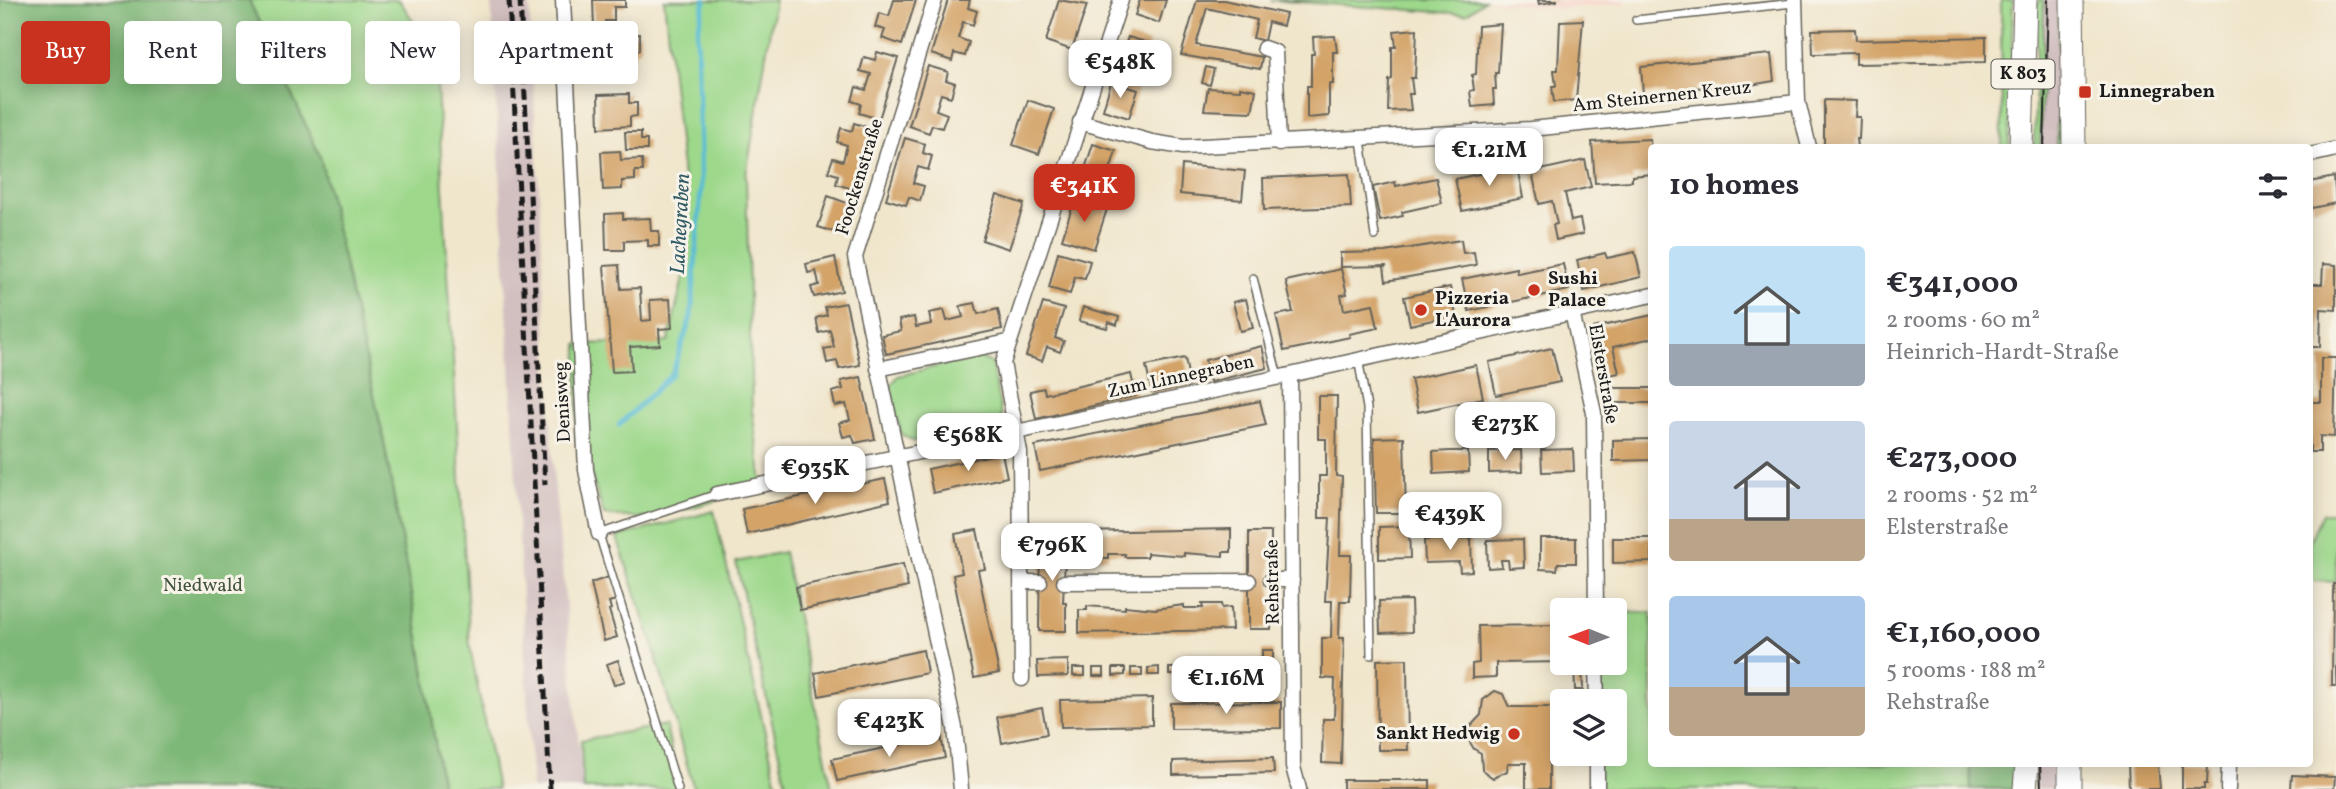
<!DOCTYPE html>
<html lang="en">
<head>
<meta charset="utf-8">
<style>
	:root { --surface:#fff; --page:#f2f2f3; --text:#2b2b33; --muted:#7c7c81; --accent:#c8321e }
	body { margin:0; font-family:Vollkorn,serif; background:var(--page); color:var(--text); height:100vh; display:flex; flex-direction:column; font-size:26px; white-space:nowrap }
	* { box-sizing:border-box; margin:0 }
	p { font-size:23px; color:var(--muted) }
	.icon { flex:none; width:38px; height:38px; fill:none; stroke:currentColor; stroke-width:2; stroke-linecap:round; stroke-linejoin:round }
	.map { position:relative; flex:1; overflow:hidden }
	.details { position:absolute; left:1648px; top:144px; width:665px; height:623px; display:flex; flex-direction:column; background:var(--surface); border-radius:7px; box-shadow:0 4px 18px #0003 }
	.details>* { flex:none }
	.top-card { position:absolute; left:21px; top:21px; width:665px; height:63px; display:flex; gap:14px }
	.needle { width:46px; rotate:271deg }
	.fabs { position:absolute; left:1550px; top:598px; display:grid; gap:14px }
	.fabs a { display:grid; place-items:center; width:77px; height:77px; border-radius:7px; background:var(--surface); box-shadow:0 4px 18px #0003; font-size:35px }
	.price { position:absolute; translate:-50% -60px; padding:0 16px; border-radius:14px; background:#fff; color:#222; font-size:23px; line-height:46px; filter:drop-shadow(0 2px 4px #0008) }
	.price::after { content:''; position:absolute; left:50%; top:42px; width:21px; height:16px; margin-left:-10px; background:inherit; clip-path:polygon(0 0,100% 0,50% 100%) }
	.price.on { background:var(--accent); color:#fff }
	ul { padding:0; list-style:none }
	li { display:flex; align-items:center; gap:21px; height:175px; padding:0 21px }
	li span { display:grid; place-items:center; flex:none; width:196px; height:140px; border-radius:7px; color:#555 }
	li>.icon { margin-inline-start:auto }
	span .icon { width:84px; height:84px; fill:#fffc; stroke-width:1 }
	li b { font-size:30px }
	h2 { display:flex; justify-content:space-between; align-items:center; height:84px; padding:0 21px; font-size:30px }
	.pill { padding:0 24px; border-radius:7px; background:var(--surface); box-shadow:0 4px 18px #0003; font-size:24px; line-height:63px }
	.pill.on { background:var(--accent); color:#fff }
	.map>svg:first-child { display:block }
	.built { fill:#f7d1c8 }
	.industrial { fill:#d2bfc0 }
	.green { fill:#9dd88b; stroke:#5c7a54; stroke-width:2 }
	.forest { fill:#7eb877; stroke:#4d6a4a; stroke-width:2 }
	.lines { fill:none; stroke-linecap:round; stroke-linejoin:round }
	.stream { stroke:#57bcd5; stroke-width:5 }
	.building { fill:#d3a367 }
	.service-casing { stroke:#66635a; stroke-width:10 }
	.minor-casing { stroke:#66635a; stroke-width:17 }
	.primary-casing { stroke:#66635a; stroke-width:25 }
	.service { stroke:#fff; stroke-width:7 }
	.minor { stroke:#fff; stroke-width:14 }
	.primary { stroke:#fff; stroke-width:23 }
	.tram { stroke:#1c1c1c; stroke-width:2 }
	.rail { stroke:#1c1c1c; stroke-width:5; stroke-dasharray:10 5; stroke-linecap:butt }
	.poi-dot { fill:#c8321e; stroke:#f7f3e8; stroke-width:2.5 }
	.labels { text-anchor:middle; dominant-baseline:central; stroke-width:6; stroke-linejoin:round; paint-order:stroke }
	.shield { fill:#f7f3e8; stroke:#5e5c59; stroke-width:2 }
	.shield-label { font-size:18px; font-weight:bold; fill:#1c1c1c }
	.poi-label { font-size:19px; font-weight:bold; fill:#1c1c1c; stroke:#f7f3e8; text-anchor:start }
	.street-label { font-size:19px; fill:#1c1c1c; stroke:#f7f3e8 }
	.park-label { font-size:19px; fill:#43543d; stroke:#f7f3e8 }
	.water-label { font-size:21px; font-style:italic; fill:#345c66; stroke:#f7f3e8 }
</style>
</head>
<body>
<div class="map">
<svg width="2336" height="789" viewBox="0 0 2336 789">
	<rect width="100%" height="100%" fill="#f7f3e8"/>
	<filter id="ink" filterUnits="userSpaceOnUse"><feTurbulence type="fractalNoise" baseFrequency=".0143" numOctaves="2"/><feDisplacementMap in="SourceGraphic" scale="14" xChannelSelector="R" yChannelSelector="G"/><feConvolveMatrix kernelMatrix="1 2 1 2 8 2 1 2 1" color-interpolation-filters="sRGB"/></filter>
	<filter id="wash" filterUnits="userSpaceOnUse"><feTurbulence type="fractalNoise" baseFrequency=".00686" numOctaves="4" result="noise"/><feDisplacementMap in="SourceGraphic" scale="28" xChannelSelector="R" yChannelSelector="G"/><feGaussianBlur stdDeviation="1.57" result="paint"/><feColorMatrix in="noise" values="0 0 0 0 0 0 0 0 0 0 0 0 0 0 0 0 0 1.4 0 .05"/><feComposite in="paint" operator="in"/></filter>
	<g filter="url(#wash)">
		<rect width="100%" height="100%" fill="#f0e6cc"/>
		<path class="built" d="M1485 0H1626L1625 3 1561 9Z"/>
		<path class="industrial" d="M491 0H529L554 480 583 789H532Z
			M2043 0H2059L2057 147H2040Z
			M2036 763H2053V789H2036Z"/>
		<path class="green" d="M249 0H399L435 53 470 647 497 789H441L422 655 382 431Z
			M664 0H775L746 175 752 411 763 488 649 519 604 515 577 430 578 344 668 342 685 270V197Z
			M1270 0H1485L1466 14Z
			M2001 0H2013L2009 147H2002Z
			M2038 0H2043L2044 6 2040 147H2034Z
			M2059 0H2062L2063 147H2057Z
			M978 356 991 363 1002 417 994 424 913 441 901 434 890 387 898 376Z
			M714 511 778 789H694L652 642 617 537Z
			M2322 513H2336V582L2310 581V541Z
			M784 552 832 789H787L736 562Z
			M1615 612 1652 613V763H1970L1971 789H1597V754H1615V702H1597L1596 663H1615Z
			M666 725 679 789H583L581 740Z"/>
		<path class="forest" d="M0 0H249L320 156 382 431 422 655 442 789H0Z
			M1970 763H2027L2025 789H1971Z"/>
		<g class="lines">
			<path class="stream" d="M619 425 672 374 691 317 701 190 697 34 705 0"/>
		</g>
		<g id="blocks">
			<path class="building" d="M593 0H625V7H614V21H605V28H594Z
				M894 0H916L902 45 882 38 885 30 875 27 879 13 889 16Z
				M948 0H970L968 8 977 11 973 25 963 22 958 38 969 42 965 56 954 53 952 61 931 54Z
				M1059 0 1087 5 1072 50 1046 41Z
				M1140 0H1166L1159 23 1135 15Z
				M1197 0H1224L1286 14 1283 26 1268 22 1264 41 1253 38 1257 20 1207 8 1196 45 1262 57 1260 69 1181 55Z
				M1538 0H1557V1L1539 4Z
				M1583 20 1576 100 1554 102 1552 86H1556L1554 70H1558L1560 21Z
				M1501 24 1498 73H1495L1496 89H1493L1494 105 1472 107 1470 91 1474 90 1472 75 1476 74 1478 26Z
				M1417 29 1415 78H1411L1413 94H1409L1411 110 1388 111 1389 80 1392 79V47H1396L1394 31Z
				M1855 29 1856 40 1986 37V62L1856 64V53L1813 54 1812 30Z
				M640 34V50L635 51V57L611 58V68L593 69V35Z
				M1335 36 1337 52H1333V84H1329V116L1307 118V86H1311V54H1314L1313 37Z
				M1128 37 1149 43 1142 65 1121 58Z
				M877 52 898 58 879 119 859 113 861 104 852 101 856 87 866 90 871 74 860 71 864 57 875 60Z
				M1771 54 1774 81 1721 90 1720 86 1696 88 1697 93 1666 96 1665 92 1643 94 1641 67Z
				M928 66 948 72 946 80 955 83 951 97 941 94 936 110 947 114 942 128 932 125 929 133 909 126Z
				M1206 67 1214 69 1210 85 1202 83Z
				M1111 82 1138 90 1129 118 1103 110Z
				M1240 87 1256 90 1252 112 1204 110 1208 88 1240 90Z
				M629 94V103H637V116L630 117V126L599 128 598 95Z
				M1028 100 1054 109 1039 154 1013 145Z
				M1824 100 1856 101 1855 117H1860L1859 139H1856L1857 147H1824Z
				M854 123 874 129 856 190 836 184 838 175 828 172 833 158 843 161 847 145 837 142 841 128 852 131Z
				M625 132H641V140H647V150H626Z
				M905 138 925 144 923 153 932 156 928 170 918 167 913 183 924 186 920 201 909 197 906 205 886 199Z
				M1650 139 1652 174 1632 176V181L1595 183 1592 142Z
				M1093 144 1116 151 1108 177 1085 169Z
				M620 151 621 160 642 159 643 171H635V180L622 181V189L603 190 601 152Z
				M1585 160 1591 187 1565 193 1571 221 1580 219 1583 234 1556 240 1553 225 1557 224 1552 201 1539 204 1532 172Z
				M1182 165 1245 171 1242 200 1180 194Z
				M1517 166 1523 198 1462 211 1455 179Z
				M1349 174 1351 207 1264 210 1263 178Z
				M2334 177 2336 203 2312 208 2310 182Z
				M1436 178 1442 203 1402 212 1403 216 1380 221 1373 187 1395 182 1396 186Z
				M997 195 1024 204 1009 249 982 240Z
				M828 196 850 204 841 234 818 227Z
				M1075 198 1107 209 1094 249 1062 239Z
				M623 213V219L650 218 651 231H659V246H648V240L624 241V250H606L605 214Z
				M1461 240 1463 253 1474 252 1476 265 1386 281 1384 267 1387 266 1340 267V253L1385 252Z
				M1058 252 1090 261 1085 279 1075 277 1070 294 1049 288Z
				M1635 252 1641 277 1584 291 1577 260 1605 253 1607 258Z
				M835 257 842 291 814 297 811 287 819 285 818 279 816 271 808 273 806 264Z
				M1563 264 1569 290 1469 311 1462 279 1516 268 1517 273Z
				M2323 264 2336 265V310L2321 309 2320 347H2310L2312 284H2322Z
				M619 265 621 289 640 288 642 321 651 320 650 300 670 299 672 328 659 329 660 345 630 347 632 371 612 372 604 266Z
				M1341 269 1347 294 1341 295 1344 310 1373 304 1378 328 1349 334 1350 337 1284 351 1276 315 1293 312 1286 281Z
				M1450 287 1456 315 1410 325 1404 297Z
				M1246 299 1253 328 1240 331 1233 302Z
				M846 303 860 365 839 369 837 361 827 363 824 349 834 347 830 330 819 333 816 318 827 315 825 307Z
				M975 303 978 314 998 309 1002 329 886 354 882 335 901 331 899 320 914 317 916 327 931 324 929 313 944 310 947 321 963 317 960 306Z
				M1043 303 1064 309 1055 338 1064 341 1060 352 1047 347 1042 361 1026 356Z
				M1083 307 1119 317 1117 325 1109 322 1107 328 1079 321Z
				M1652 315V338L1613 347 1619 373 1604 376 1593 328Z
				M1262 346 1267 368 1210 382 1205 360Z
				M1552 348 1560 382 1496 395 1489 362Z
				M1185 358 1190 385 1152 393 1146 366Z
				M2321 358H2336L2334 437 2320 436V452H2310V402H2321Z
				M1476 365 1483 398 1418 412 1411 379Z
				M1131 374 1136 396 1036 419 1030 391 1044 388 1045 394Z
				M861 377 875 439 855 443 852 435 843 437 839 423 850 420 846 404 835 406 832 392 843 389 841 381Z
				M1612 388H1652V403H1612Z
				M1318 396H1337L1336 476 1342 477 1340 555H1351L1350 601H1340L1339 638H1344L1341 764 1322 763 1323 719H1334L1335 679 1322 678V638H1331L1332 601H1325L1330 518H1319V476H1326V439H1318Z
				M1260 401 1266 425 1040 471 1035 446Z
				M1404 437 1406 513H1376L1374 438Z
				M1652 439V460L1613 461V440Z
				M1573 449 1574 471 1542 472 1541 450Z
				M1521 450 1522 472 1489 473V451Z
				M1450 451H1468L1469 472 1434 474 1433 452Z
				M1002 453 1007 477 933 493 928 469Z
				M885 479 890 501 747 534 742 509Z
				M1409 526 1410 558 1379 559V527Z
				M1231 529V552H1223V556L1184 553V556L1147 553V557H1125V554H1108V558H1089L1088 554 1078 555V532Z
				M977 530 985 569 978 570 999 673 974 678 953 575 962 573 955 534Z
				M1249 532H1271V629H1249Z
				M1040 535H1066L1063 603H1066V631H1039Z
				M1471 538 1472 571 1460 572 1459 562 1425 563 1424 540Z
				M1540 538H1576V563H1558L1557 570 1540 569Z
				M1613 538H1652V562L1613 563Z
				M1523 539 1524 567 1509 568 1508 560H1501L1502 567 1488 568 1487 540Z
				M903 564 908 587 800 610 796 587Z
				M609 577 616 600 609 602 611 609 609 610 617 637 604 641 591 583Z
				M2333 584H2336V686H2332Z
				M1411 600 1412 632 1380 633 1379 601Z
				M1202 604H1221L1222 608 1231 607 1232 630 1079 633V610H1087V606L1125 609V606L1155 609 1184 605V608H1203Z
				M1561 625 1562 662 1496 663V677L1472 678V664L1479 663 1478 626Z
				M923 650 927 673 819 696 815 673Z
				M1262 650H1273V673L1262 674Z
				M1407 659 1408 750H1378L1377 660Z
				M618 660 625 681 614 685 607 664Z
				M1068 660V676L1038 677 1037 661Z
				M1574 663H1582L1583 690H1575Z
				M1245 666H1257V674H1245Z
				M1159 667V675H1148V668Z
				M1200 667V675H1188V668Z
				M1209 667H1221V674L1209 675Z
				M1227 667H1239V674H1227Z
				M1073 668H1085V676H1073Z
				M1093 668H1104V676H1093Z
				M1113 668H1125V675L1113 676Z
				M1131 668H1142V676H1131Z
				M1169 668H1181V675H1169Z
				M1495 691 1503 694 1509 707H1560L1561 763H1549V789H1526V763H1508L1507 771 1493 778 1482 770 1481 753 1474 749 1468 739V729L1481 715 1483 700Z
				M1152 698V725L1061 727 1060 700Z
				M1281 702V728L1171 729V703Z
				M1042 708 1047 734 1002 743 997 717Z
				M941 736 945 758 837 781 832 759Z
				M1273 758 1274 773 1173 775V761Z
				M2128 763H2158L2160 789H2129Z
				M2182 763H2208L2207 784H2204V789H2182Z
				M2292 775 2335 777 2334 789H2291Z
				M1343 780H1430V789H1343Z"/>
		</g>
	</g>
	<g filter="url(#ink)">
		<use href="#blocks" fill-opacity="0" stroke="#66635a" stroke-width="2"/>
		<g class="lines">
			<g class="service-casing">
				<path id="service" d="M1636 20 1794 3
					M1361 140 1375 236
					M1253 278 1278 377
					M1358 358 1367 408 1371 655
					M678 789 599 534 717 494"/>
			</g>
			<g class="minor-casing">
				<path id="minor" d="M563 0 586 470 599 534
					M935 0 855 257 955 728 961 789
					M1795 0 1798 102 1809 147
					M1264 48 1275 52 1279 144
					M1080 122 1152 142 1183 147 1531 129 1798 102
					M2310 155 2336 149
					M1572 312 1594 413 1596 611
					M878 369 1008 342
					M1290 375 1293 767 1299 789
					M717 494 1290 375 1652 295
					M1271 580H1292
					M1021 582H1040
					M1064 582 1249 581
					M1596 663 1597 702
					M1022 679 1020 452 1003 363 1121 0
					M1597 754V789
					M2228 789 2229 763"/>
			</g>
			<g class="primary-casing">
				<path id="primary" d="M2072 0 2074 147
					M2021 147 2025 0
					M2025 789 2027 763
					M2070 789V763"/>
			</g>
			<use href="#service" class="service"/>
			<use href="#minor" class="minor"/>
			<use href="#primary" class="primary"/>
			<path class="tram" d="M2044 147 2048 0
				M2040 763 2041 789"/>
			<path class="rail" d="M509 0 550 789
				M520 0 545 485"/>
		</g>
	</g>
	<g class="poi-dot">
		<rect x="2078" y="85" width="14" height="14" rx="3.5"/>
		<circle cx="1534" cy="290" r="7"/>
		<circle cx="1421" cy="310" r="7"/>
		<circle cx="1514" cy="734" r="7"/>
	</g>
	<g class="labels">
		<rect class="shield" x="1991.5" y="59.5" width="63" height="29" rx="5"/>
		<g class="shield-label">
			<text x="2023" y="74">K 803</text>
		</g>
		<g class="poi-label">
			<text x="2099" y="92">Linnegraben</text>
			<text x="1548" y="279">Sushi<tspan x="1548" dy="22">Palace</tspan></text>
			<text x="1435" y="299">Pizzeria<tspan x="1435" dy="22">L'Aurora</tspan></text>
			<text x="1500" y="734" text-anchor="end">Sankt Hedwig</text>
		</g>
		<g class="street-label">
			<text transform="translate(1662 97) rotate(-6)">Am Steinernen Kreuz</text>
			<text transform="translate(860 177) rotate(-73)">Foockenstraße</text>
			<text transform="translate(1603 374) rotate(80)">Elsterstraße</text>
			<text transform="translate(1181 377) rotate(-12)">Zum Linnegraben</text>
			<text transform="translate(563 402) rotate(-93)">Denisweg</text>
			<text transform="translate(1273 582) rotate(-91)">Rehstraße</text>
		</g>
		<g class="park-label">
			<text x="203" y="586">Niedwald</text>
		</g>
		<g class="water-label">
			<text transform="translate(681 224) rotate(-87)">Lachegraben</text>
		</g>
	</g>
</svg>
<div class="fabs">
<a><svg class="needle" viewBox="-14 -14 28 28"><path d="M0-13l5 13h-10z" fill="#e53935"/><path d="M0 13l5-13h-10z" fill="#7c7c81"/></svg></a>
<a><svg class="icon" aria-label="layers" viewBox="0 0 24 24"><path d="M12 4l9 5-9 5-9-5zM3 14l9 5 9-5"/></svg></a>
</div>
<b class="price" style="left:1120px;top:100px">€548K</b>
<b class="price" style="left:1489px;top:188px">€1.21M</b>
<b class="price on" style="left:1084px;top:224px">€341K</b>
<b class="price" style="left:1505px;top:462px">€273K</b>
<b class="price" style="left:968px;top:473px">€568K</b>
<b class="price" style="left:815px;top:506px">€935K</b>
<b class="price" style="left:1450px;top:552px">€439K</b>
<b class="price" style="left:1052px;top:583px">€796K</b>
<b class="price" style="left:1226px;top:716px">€1.16M</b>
<b class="price" style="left:889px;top:759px">€423K</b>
<div class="top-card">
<a class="pill on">Buy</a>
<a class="pill">Rent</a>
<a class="pill">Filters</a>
<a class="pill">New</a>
<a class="pill">Apartment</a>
</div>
<section class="details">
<h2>10 homes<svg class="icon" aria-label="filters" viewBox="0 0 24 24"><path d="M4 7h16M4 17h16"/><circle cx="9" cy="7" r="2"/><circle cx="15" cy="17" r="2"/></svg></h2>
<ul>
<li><span style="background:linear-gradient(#bfe0f5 70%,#9aa5b1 0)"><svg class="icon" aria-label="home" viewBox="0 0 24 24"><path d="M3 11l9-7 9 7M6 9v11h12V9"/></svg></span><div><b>€341,000</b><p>2 rooms · 60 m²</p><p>Heinrich-Hardt-Straße</p></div></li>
<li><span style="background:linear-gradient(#c9d6e8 70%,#b9a48a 0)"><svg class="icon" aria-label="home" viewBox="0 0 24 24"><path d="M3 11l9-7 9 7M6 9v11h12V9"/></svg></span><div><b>€273,000</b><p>2 rooms · 52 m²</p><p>Elsterstraße</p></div></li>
<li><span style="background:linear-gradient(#a9c7e8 65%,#b9a48a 0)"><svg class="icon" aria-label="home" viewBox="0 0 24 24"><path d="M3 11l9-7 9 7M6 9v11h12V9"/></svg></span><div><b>€1,160,000</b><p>5 rooms · 188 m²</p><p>Rehstraße</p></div></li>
</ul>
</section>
</div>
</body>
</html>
